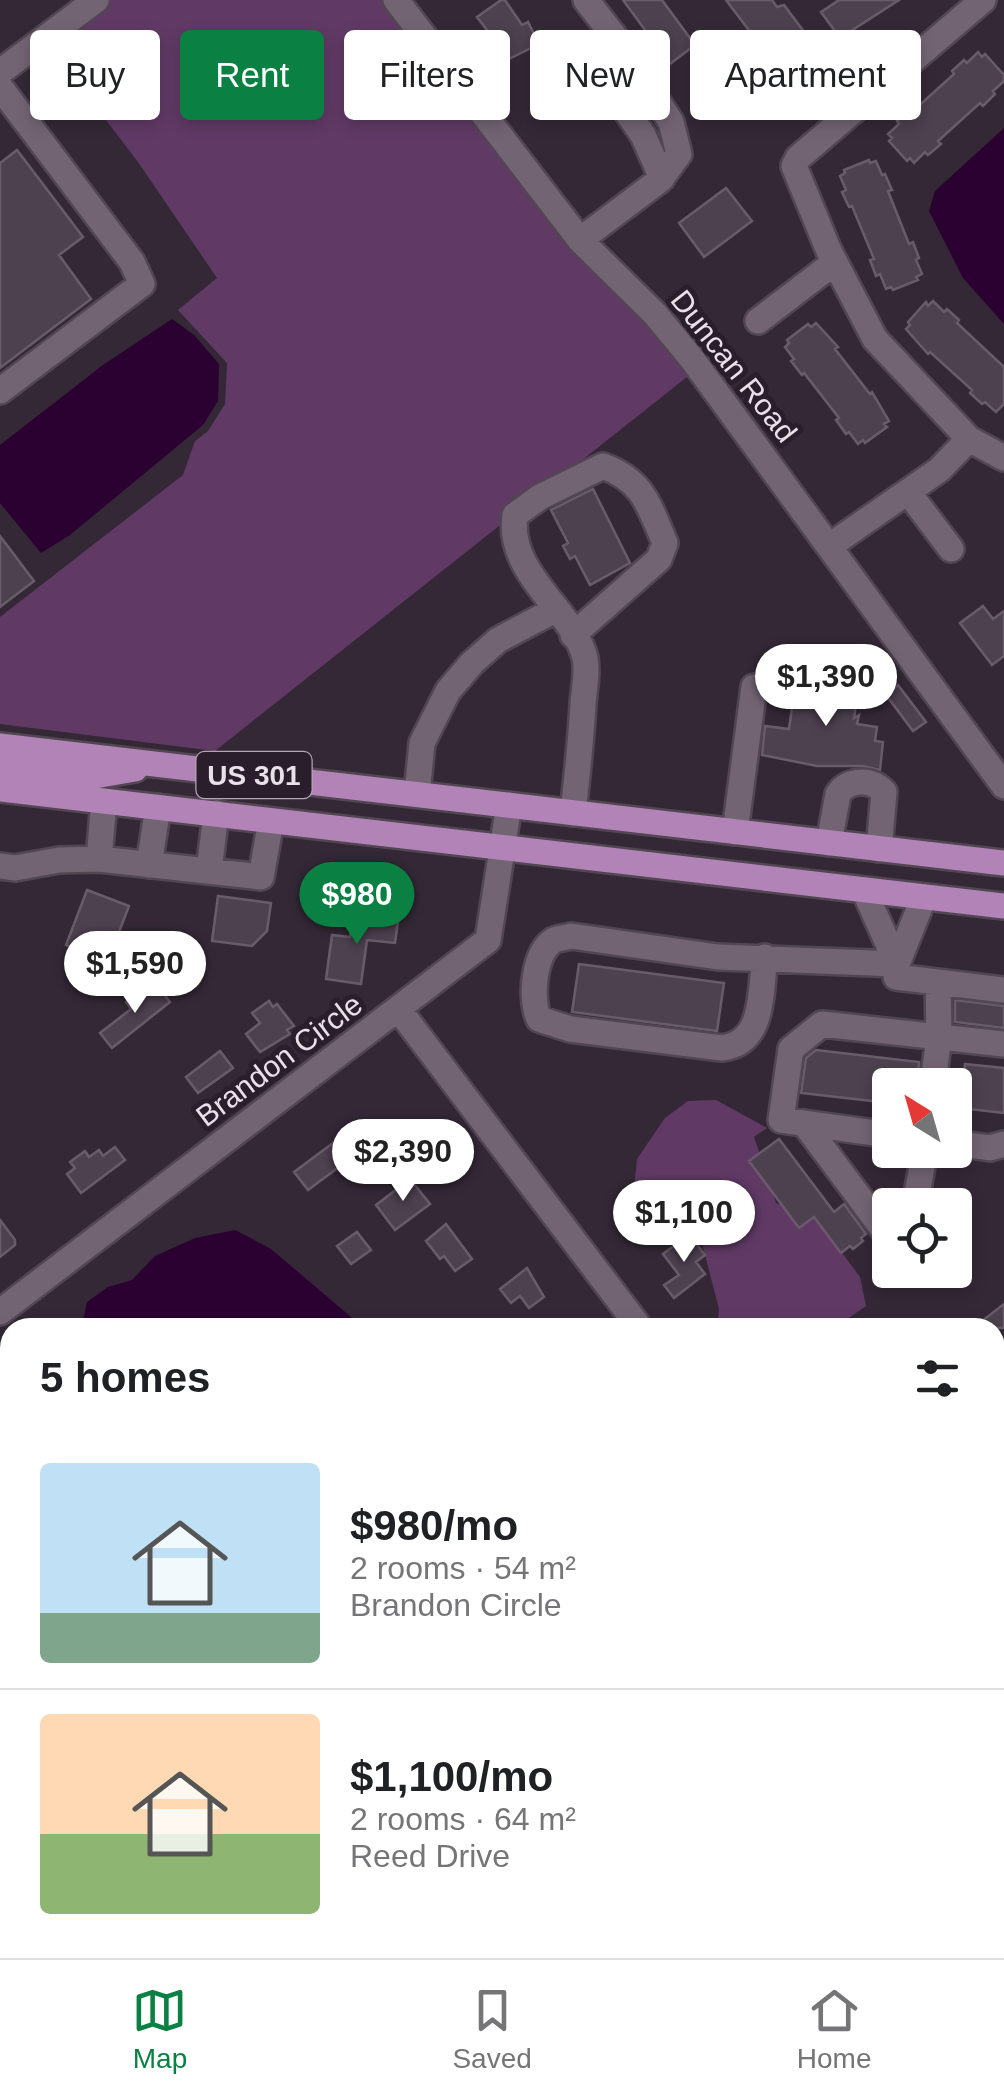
<!DOCTYPE html>
<html lang="en">
<head>
<meta charset="utf-8">
<style>
	:root { --surface:#fff; --page:#f6f6f6; --text:#202124; --muted:#757577; --line:#e0e0e0; --accent:#0b8043 }
	body { margin:0; font-family:Arial,sans-serif; background:var(--page); color:var(--text); height:100vh; display:flex; flex-direction:column; font-size:38px; white-space:nowrap }
	* { box-sizing:border-box; margin:0 }
	p { font-size:32px; color:var(--muted) }
	.icon { flex:none; width:55px; height:55px; fill:none; stroke:currentColor; stroke-width:2; stroke-linecap:round; stroke-linejoin:round }
	.map { position:relative; flex:1; overflow:hidden }
	.drawer { position:absolute; left:0px; top:1318px; width:1005px; height:642px; display:flex; flex-direction:column; background:var(--surface); border-radius:30px 30px 0 0; box-shadow:0 5px 15px #0003 }
	.drawer>* { flex:none }
	.banner { position:absolute; left:30px; top:30px; width:945px; height:90px; display:flex; gap:20px }
	.needle { width:65px; rotate:323deg }
	.tools { position:absolute; left:872px; top:1068px; display:grid; gap:20px }
	.tools a { display:grid; place-items:center; width:100px; height:100px; border-radius:10px; background:var(--surface); box-shadow:0 5px 15px #0003; font-size:50px }
	.price { position:absolute; translate:-50% -85px; padding:0 22px; border-radius:35px; background:#fff; color:#222; font-size:32px; line-height:65px; filter:drop-shadow(0 2px 5px #0008) }
	.price::after { content:''; position:absolute; left:50%; top:60px; width:30px; height:22px; margin-left:-15px; background:inherit; clip-path:polygon(0 0,100% 0,50% 100%) }
	.price.current { background:var(--accent); color:#fff }
	ul { padding:0; list-style:none }
	li { display:flex; align-items:center; gap:30px; height:250px; padding:0 40px }
	li+li { border-top:2px solid var(--line) }
	li span { display:grid; place-items:center; flex:none; width:280px; height:200px; border-radius:10px; color:#555 }
	li>.icon { margin-inline-start:auto }
	span .icon { width:120px; height:120px; fill:#fffc; stroke-width:1 }
	li b { font-size:42px }
	h2 { display:flex; justify-content:space-between; align-items:center; height:120px; padding:0 40px; font-size:42px }
	.pill { padding:0 35px; border-radius:10px; background:var(--surface); box-shadow:0 5px 15px #0003; font-size:35px; line-height:90px }
	.pill.current { background:var(--accent); color:#fff }
	.tabs { display:flex; justify-content:space-around; align-items:center; height:140px; border-top:2px solid var(--line); background:var(--surface); font-size:28px; color:var(--muted) }
	.tabs a { display:grid; justify-items:center; gap:5px }
	.tabs .current { color:var(--accent) }
	.map>svg:first-child { display:block }
	.green { fill:#603a65 }
	.water { fill:#2b0131 }
	.building { fill:#4d404f; stroke:#6a5b6b; stroke-width:2.5 }
	.lines { fill:none; stroke-linecap:round; stroke-linejoin:round }
	.minor-casing { stroke:#514652; stroke-width:30 }
	.major-casing { stroke:#514652; stroke-width:30 }
	.minor { stroke:#736474; stroke-width:25 }
	.major { stroke:#b183b7; stroke-width:25 }
	.labels { text-anchor:middle; dominant-baseline:central; stroke-width:10; stroke-linejoin:round; paint-order:stroke }
	.shield { fill:#2a1e2c; stroke:#b0a6b1; stroke-width:2.5 }
	.shield-label { font-size:28px; font-weight:bold; fill:#e9e1ea }
	.street-label { font-size:30px; fill:#e9e1ea; stroke:#2a1e2c }
</style>
</head>
<body>
<div class="map">
<svg width="1004" height="1958" viewBox="0 0 1004 1958">
	<rect width="100%" height="100%" fill="#342836"/>
	<path class="green" d="M90 0H386L692 373 215 751 0 724V617L183 475 195 441 208 431 225 404 227 363 178 310 217 278 138 162 42 36Z
		M716 1100 767 1128 754 1137 776 1203 817 1219 860 1277 866 1306 836 1327H717L719 1309 696 1220 629 1234 637 1159 665 1118 688 1101Z"/>
	<path class="water" d="M1004 128V324L963 278 929 211 935 191Z
		M172 319 194 335 219 364 218 401 203 425 70 535 41 553 0 503V445L103 365Z
		M235 1230 271 1249 351 1317 357 1327H82L87 1302 108 1287 132 1280 155 1256 195 1238Z"/>
	<path class="building" d="M501 0H505L522 25 528 22 539 44 509 59 477 17Z
		M623 0H662L695 45 670 64Z
		M726 0H772L777 7 784 5 820 53 785 78Z
		M839 0H899L840 38 821 12Z
		M978 52 982 57 985 54 1004 75V81L993 91 995 94 983 106 980 103 938 141 941 144 928 155 925 152 914 163 910 158 907 161 889 141 892 138 888 134 899 124 897 121 910 109 912 112 954 74 952 71 964 60 967 63Z
		M17 150 83 237 59 255 91 299 0 368V163Z
		M869 160 870 163 876 161 882 175 885 174 892 190 888 191 909 244 913 242 919 258 916 260 922 274 916 277 918 280 893 290 891 287 886 289 880 274 876 276 870 260 874 259 852 206 849 207 842 192 846 190 840 176 845 173 844 170Z
		M726 188 752 221 704 257 679 223Z
		M933 301 944 312 947 309 959 320 957 323 1004 367V404L996 412 985 402 982 404 970 393 972 390 930 352 928 354 906 329 910 325 908 322 926 302 928 306Z
		M816 323 838 347 835 349 870 394 872 392 889 421 884 424 887 427 865 443 863 440 858 444 849 432 846 434 836 420 839 418 804 373 802 375 791 361 794 359 785 347 789 343 787 340 808 324 811 327Z
		M593 489 630 563 590 585 575 556 570 559 563 546 568 543 551 510Z
		M0 536 34 581 0 607Z
		M983 606 993 619 1004 611V656L992 665 960 623Z
		M832 673 860 677 854 718 859 715 857 724 877 727 875 741 883 742 880 770 862 766H817L762 755 765 726 789 729 795 685 830 689Z
		M898 685 926 722 913 731 886 695Z
		M87 890 129 906 108 961 66 945Z
		M218 896 271 903 267 931 252 946 212 941Z
		M353 915 398 921 395 943 367 940 361 984 326 979 332 935 350 937Z
		M171 959 201 963 198 984 169 980Z
		M579 964 724 983 717 1031 572 1012Z
		M152 988 154 991 159 988 170 1002 112 1048 100 1033 131 1009 126 1002 138 993 141 997Z
		M955 1000 1004 1006V1028L955 1022Z
		M269 1001 273 1007 277 1004 294 1026 287 1030 290 1034 260 1052 246 1034 260 1023 252 1013Z
		M816 1050 919 1062 917 1085H890V1103L801 1093 806 1058Z
		M220 1051 233 1068 198 1093 186 1077Z
		M965 1064 1004 1068V1113L960 1108Z
		M779 1139 834 1212 844 1204 866 1234 861 1238 863 1241 853 1249 850 1246 841 1253 814 1217 799 1228 749 1161Z
		M337 1140 351 1158 308 1190 294 1172Z
		M115 1147 125 1160 81 1193 67 1174 75 1168 70 1162 85 1151 89 1157 99 1150 103 1156Z
		M410 1179 430 1204 395 1230 376 1205Z
		M0 1220 15 1240V1245L0 1257Z
		M446 1224 472 1259 455 1271 444 1256 440 1259 426 1241Z
		M357 1232 371 1250 351 1264 337 1246Z
		M689 1234 705 1255 696 1262 705 1274 674 1298 664 1285 679 1275 663 1254Z
		M527 1268 544 1297 529 1308 520 1296 511 1303 500 1289Z
		M1004 1304V1328H973Z"/>
	<g class="lines">
		<g class="minor-casing">
			<path id="minor" d="M396 0 580 240 655 314 692 359 1004 786
				M983 0 798 158 794 166 829 251 875 339 969 439 1004 458
				M613 34 589 58 643 135 662 178
				M0 72 96 0
				M0 87 132 262 142 284 0 391
				M580 240 660 180 679 154 671 122 624 49 586 0
				M758 321 835 262
				M908 492 951 549
				M831 545 939 470 969 439
				M417 794 422 743 448 691 472 663 498 640 555 610
				M104 801 99 859 261 877 271 821
				M573 813C577 777 581 741 583 704 584 689 588 672 585 658 574 611 506 574 515 515L540 497 603 466C644 481 649 506 665 543L659 559 573 635
				M735 832 754 687
				M829 843 838 794C849 778 872 779 884 792L879 849
				M149 865 158 807
				M0 866 15 868 59 860 99 859
				M209 871 216 813
				M864 890 897 964 924 897
				M765 957C760 992 765 1043 722 1048L570 1029 539 1019C530 1000 533 953 554 940 555 939 569 937 571 936L718 957 897 964 896 977 1004 990
				M399 1010 640 1328
				M933 1085 939 1035 938 982
				M804 1123 886 1233
				M890 1135 781 1120 791 1049 822 1024 1004 1044
				M955 1143 990 1148 1004 1144
				M915 1205 925 1150
				M0 1312 488 940 509 805
				M995 1407 1004 1401
				M995 1489 1004 1501
				M0 1587 10 1600
				M995 1723 1004 1709
				M995 1922 1004 1915
				M371 1950 377 1958
				M608 1950 614 1958
				M757 1958 768 1950
				M946 1958 957 1950"/>
		</g>
		<g class="major-casing">
			<path id="major" d="M0 746 1004 863
				M0 766 89 777 135 769
				M0 789 1004 906"/>
		</g>
		<use href="#minor" class="minor"/>
		<use href="#major" class="major"/>
	</g>
	<g class="labels">
		<rect class="shield" x="196.5" y="752" width="115" height="46" rx="8"/>
		<g class="shield-label">
			<text x="254" y="775">US 301</text>
		</g>
		<g class="street-label">
			<text transform="translate(734 366) rotate(52)">Duncan Road</text>
			<text transform="translate(279 1060) rotate(-37)">Brandon Circle</text>
		</g>
	</g>
</svg>
<div class="tools">
<a><svg class="needle" viewBox="-14 -14 28 28"><path d="M0-13l5 13h-10z" fill="#e53935"/><path d="M0 13l5-13h-10z" fill="#757577"/></svg></a>
<a><svg class="icon" aria-label="locate" viewBox="0 0 24 24"><circle cx="12" cy="12" r="6"/><path d="M12 2v4M12 18v4M2 12h4M18 12h4"/></svg></a>
</div>
<b class="price" style="left:826px;top:729px">$1,390</b>
<b class="price current" style="left:357px;top:947px">$980</b>
<b class="price" style="left:135px;top:1016px">$1,590</b>
<b class="price" style="left:403px;top:1204px">$2,390</b>
<b class="price" style="left:684px;top:1265px">$1,100</b>
<div class="banner">
<a class="pill">Buy</a>
<a class="pill current">Rent</a>
<a class="pill">Filters</a>
<a class="pill">New</a>
<a class="pill">Apartment</a>
</div>
<section class="drawer">
<h2>5 homes<svg class="icon" aria-label="filters" viewBox="0 0 24 24"><path d="M4 7h16M4 17h16"/><circle cx="9" cy="7" r="2"/><circle cx="15" cy="17" r="2"/></svg></h2>
<ul>
<li><span style="background:linear-gradient(#bfe0f5 75%,#7fa58c 0)"><svg class="icon" aria-label="home" viewBox="0 0 24 24"><path d="M3 11l9-7 9 7M6 9v11h12V9"/></svg></span><div><b>$980/mo</b><p>2 rooms · 54 m²</p><p>Brandon Circle</p></div></li>
<li><span style="background:linear-gradient(#ffd9b3 60%,#8fb573 0)"><svg class="icon" aria-label="home" viewBox="0 0 24 24"><path d="M3 11l9-7 9 7M6 9v11h12V9"/></svg></span><div><b>$1,100/mo</b><p>2 rooms · 64 m²</p><p>Reed Drive</p></div></li>
</ul>
</section>
</div>
<nav class="tabs">
<a class="current"><svg class="icon" aria-label="map" viewBox="0 0 24 24"><path d="M3 6l6-2 6 2 6-2v14l-6 2-6-2-6 2zM9 4v14M15 6v14"/></svg>Map</a>
<a><svg class="icon" aria-label="saved" viewBox="0 0 24 24"><path d="M7 4h10v16l-5-4-5 4z"/></svg>Saved</a>
<a><svg class="icon" aria-label="home" viewBox="0 0 24 24"><path d="M3 11l9-7 9 7M6 9v11h12V9"/></svg>Home</a>
</nav>
</body>
</html>
